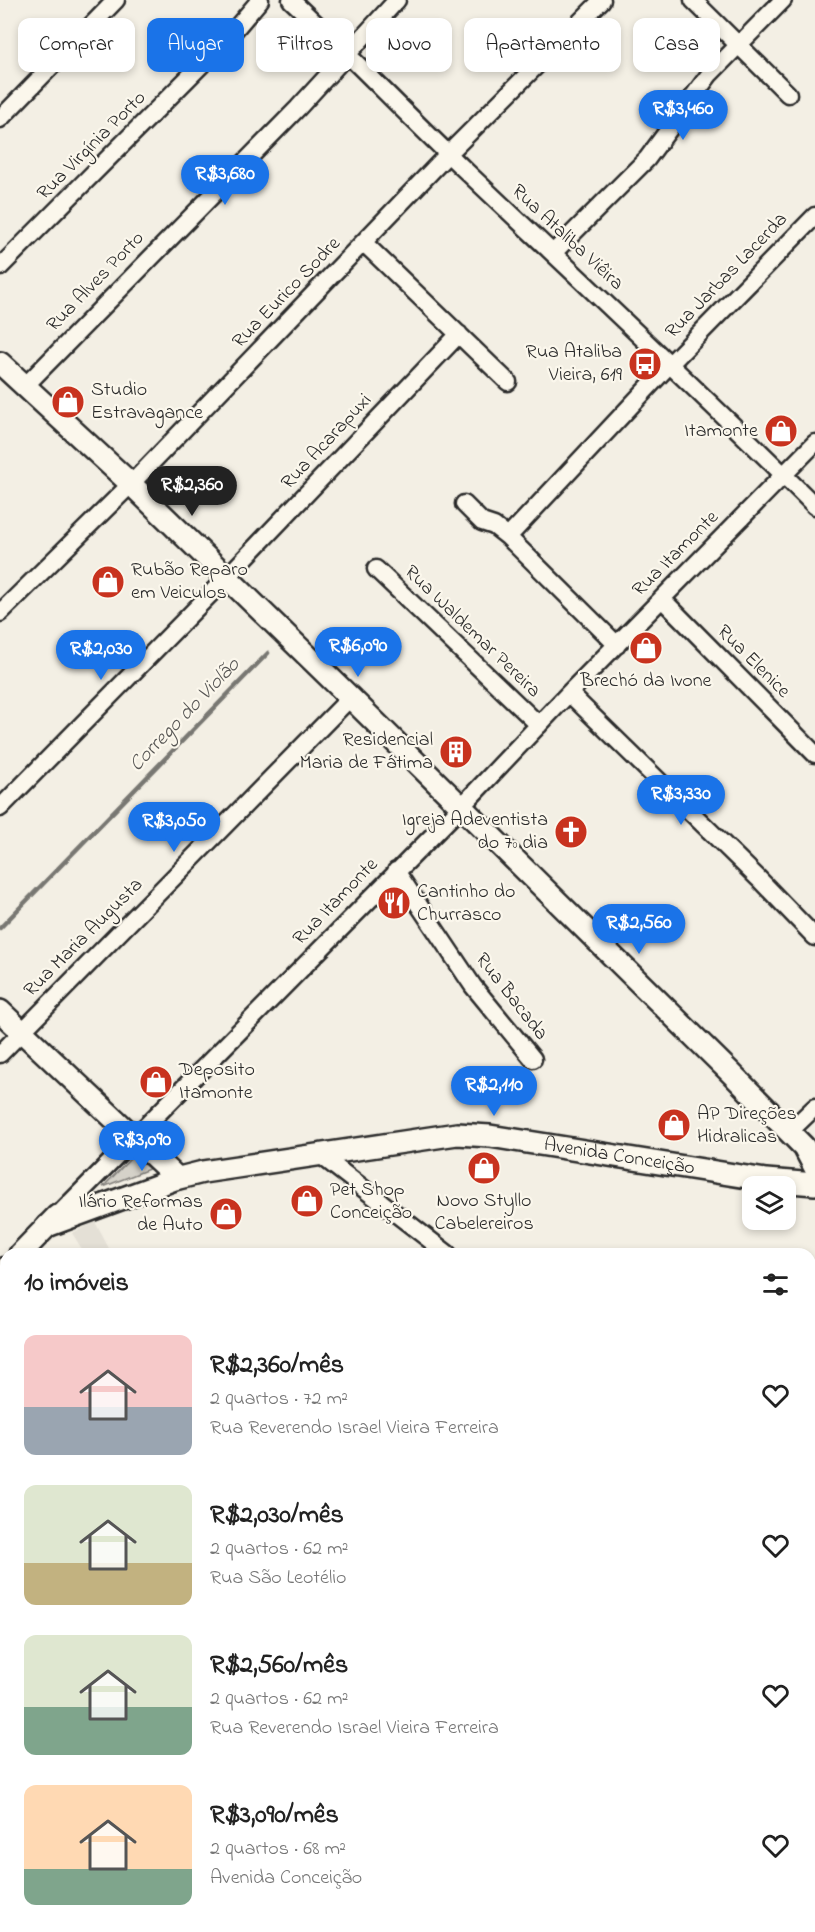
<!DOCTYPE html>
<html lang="pt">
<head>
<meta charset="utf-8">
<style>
	:root { --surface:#fff; --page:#f6f6f6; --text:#222; --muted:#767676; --accent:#1a73e8 }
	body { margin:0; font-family:"Indie Flower",sans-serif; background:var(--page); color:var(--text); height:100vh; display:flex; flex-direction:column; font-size:22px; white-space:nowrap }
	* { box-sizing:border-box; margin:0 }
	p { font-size:20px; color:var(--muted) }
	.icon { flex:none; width:33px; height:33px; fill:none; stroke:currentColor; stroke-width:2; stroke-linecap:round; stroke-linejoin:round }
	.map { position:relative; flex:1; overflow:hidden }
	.panel { position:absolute; left:0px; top:1248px; width:816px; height:684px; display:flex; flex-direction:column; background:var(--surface); border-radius:18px 18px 0 0; box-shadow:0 3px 9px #0003 }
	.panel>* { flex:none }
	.top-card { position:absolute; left:18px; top:18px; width:780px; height:54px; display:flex; gap:12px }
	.fabs { position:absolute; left:742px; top:1176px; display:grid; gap:12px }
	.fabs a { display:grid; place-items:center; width:54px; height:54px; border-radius:12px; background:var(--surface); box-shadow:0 3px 9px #0003; font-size:30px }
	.price { position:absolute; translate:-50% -51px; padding:0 14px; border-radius:21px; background:var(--accent); color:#fff; font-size:20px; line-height:39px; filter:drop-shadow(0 2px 3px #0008) }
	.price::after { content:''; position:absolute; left:50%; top:36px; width:18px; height:14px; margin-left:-9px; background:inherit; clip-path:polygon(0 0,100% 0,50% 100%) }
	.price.active { background:#222; color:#fff }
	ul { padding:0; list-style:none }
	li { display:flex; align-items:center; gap:18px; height:150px; padding:0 24px }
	li span { display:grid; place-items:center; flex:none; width:168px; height:120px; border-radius:12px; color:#555 }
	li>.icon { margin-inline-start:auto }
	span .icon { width:72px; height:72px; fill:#fffc; stroke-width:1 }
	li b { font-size:26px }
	h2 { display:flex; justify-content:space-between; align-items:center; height:72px; padding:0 24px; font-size:26px }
	.tag { padding:0 21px; border-radius:12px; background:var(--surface); box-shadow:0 3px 9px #0003; font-size:21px; line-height:54px }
	.tag.active { background:var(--accent); color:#fff }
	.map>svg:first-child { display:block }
	.built { fill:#e4e0d6 }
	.green { fill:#d5d2c9; stroke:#807e7a; stroke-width:1.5 }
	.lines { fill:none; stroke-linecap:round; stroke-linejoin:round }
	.stream { stroke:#787772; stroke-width:4.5 }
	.minor-casing { stroke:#2b2b2b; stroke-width:21 }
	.major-casing { stroke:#2b2b2b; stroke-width:26 }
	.minor { stroke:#fbf7ec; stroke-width:16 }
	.major { stroke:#fbf7ec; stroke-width:21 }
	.labels { text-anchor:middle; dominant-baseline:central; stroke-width:4.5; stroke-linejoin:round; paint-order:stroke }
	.street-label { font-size:20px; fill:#2b2b2b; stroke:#fbf7ec }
	.poi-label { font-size:20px; fill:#2b2b2b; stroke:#fbf7ec; text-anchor:start }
	.water-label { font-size:21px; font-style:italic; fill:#585755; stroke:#fbf7ec }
</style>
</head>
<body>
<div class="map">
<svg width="815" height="1932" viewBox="0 0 815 1932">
	<rect width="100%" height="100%" fill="#f3efe4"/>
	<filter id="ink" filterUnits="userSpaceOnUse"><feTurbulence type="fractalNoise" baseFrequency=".0167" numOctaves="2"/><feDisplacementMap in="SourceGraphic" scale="12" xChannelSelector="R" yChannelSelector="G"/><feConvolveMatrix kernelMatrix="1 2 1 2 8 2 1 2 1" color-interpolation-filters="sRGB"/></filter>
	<g filter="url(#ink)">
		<path class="built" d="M95 1222 112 1254H85L72 1233Z"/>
		<path class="green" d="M134 1155 149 1169 103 1187Z"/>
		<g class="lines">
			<path class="stream" d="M0 928 268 653"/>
			<g class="minor-casing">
				<path id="minor" d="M291 0C351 56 407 115 467 172 583 282 701 392 815 506
					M693 0 788 94
					M0 119 116 0
					M364 243 508 382
					M553 253 647 159 709 75 783 0
					M0 267 226 40 260 0
					M25 386 298 108 397 0
					M464 504 482 522 494 526 508 537 617 645
					M508 537 669 365 815 216
					M376 569 539 725
					M662 599 815 754
					M0 613 131 484 448 154 602 0
					M569 693 759 879 815 937
					M0 808 226 578 459 334
					M396 871 473 986 533 1059
					M0 1054 350 698
					M789 1132 815 1107
					M319 1154 448 1254
					M63 1210 461 807 569 693 815 443
					M810 1408 815 1407
					M0 1489 6 1485
					M810 1641 815 1637
					M810 1899 815 1900
					M164 1926 173 1932
					M400 1926 406 1932
					M698 1926 701 1932"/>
			</g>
			<g class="major-casing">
				<g id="major">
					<path d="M0 363 131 484 358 705 731 1073 804 1147 815 1168"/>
					<path d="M0 1011 177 1178"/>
					<path id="s1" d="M47 1226 175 1179 203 1172 457 1134 490 1136 766 1180 815 1184"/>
					<path d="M20 1254 57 1216"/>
					<path d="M0 1274 6 1268"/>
				</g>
			</g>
			<use href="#minor" class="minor"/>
			<use href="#major" class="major"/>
		</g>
	</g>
	<defs>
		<g id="bus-disc" transform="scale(1.725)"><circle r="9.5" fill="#c8321e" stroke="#fbf7ec"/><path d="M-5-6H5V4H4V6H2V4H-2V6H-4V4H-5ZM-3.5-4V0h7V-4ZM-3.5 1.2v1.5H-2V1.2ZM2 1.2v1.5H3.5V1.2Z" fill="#fff"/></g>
		<g id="shop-disc" transform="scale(1.725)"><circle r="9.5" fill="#c8321e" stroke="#fbf7ec"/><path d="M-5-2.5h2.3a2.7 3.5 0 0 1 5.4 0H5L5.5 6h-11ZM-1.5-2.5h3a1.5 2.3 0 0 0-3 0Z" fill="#fff"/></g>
		<g id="building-disc" transform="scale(1.725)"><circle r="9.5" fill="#c8321e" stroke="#fbf7ec"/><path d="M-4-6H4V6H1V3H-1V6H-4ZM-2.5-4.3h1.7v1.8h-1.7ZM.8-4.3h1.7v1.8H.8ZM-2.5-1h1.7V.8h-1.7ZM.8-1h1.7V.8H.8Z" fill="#fff"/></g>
		<g id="church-disc" transform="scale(1.725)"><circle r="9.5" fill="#c8321e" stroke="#fbf7ec"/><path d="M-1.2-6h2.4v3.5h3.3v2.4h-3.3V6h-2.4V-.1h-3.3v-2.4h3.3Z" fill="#fff"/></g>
		<g id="restaurant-disc" transform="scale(1.725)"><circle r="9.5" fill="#c8321e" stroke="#fbf7ec"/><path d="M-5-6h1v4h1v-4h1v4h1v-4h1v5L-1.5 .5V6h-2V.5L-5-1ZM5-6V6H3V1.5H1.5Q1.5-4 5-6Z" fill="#fff"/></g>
	</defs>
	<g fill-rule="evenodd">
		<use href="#bus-disc" x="645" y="364"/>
		<use href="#shop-disc" x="68" y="402"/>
		<use href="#shop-disc" x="781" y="431"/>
		<use href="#shop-disc" x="108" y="582"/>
		<use href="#shop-disc" x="646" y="648"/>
		<use href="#building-disc" x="456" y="752"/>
		<use href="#church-disc" x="571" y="832"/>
		<use href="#restaurant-disc" x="394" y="903"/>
		<use href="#shop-disc" x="156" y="1082"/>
		<use href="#shop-disc" x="674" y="1125"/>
		<use href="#shop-disc" x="484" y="1168"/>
		<use href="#shop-disc" x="307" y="1201"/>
		<use href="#shop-disc" x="226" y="1214"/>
	</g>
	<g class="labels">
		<g class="street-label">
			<text transform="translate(92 146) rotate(-45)">Rua Virgínia Porto</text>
			<text transform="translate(567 238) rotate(43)">Rua Ataliba Viêira</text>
			<text transform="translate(727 276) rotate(-46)">Rua Jarbas Lacerda</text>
			<text transform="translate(96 282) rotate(-46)">Rua Alves Porto</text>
			<text transform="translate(287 293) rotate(-46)">Rua Eurico Sodre</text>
			<text transform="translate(327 442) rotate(-47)">Rua Acarapuxi</text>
			<text transform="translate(676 554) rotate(-45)">Rua Itamonte</text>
			<text transform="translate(472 632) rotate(44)">Rua Waldemar Pereira</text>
			<text transform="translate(753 662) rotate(45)">Rua Elenice</text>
			<text transform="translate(336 902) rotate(-46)">Rua Itamonte</text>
			<text transform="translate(84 938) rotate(-45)">Rua Maria Augusta</text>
			<text transform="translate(511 997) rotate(52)">Rua Bacada</text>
			<text stroke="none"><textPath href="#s1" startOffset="586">Avenida Conceição</textPath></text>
		</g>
		<g class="poi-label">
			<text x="622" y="352" text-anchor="end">Rua Ataliba<tspan x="622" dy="23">Vieira, 619</tspan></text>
			<text x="91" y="390">Studio<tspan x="91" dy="23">Estravagance</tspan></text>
			<text x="758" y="431" text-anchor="end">Itamonte</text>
			<text x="131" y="570">Rubão Reparo<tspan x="131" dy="23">em Veiculos</tspan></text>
			<text x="646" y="681" text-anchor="middle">Brechó da Ivone</text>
			<text x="433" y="740" text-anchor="end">Residencial<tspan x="433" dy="23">Maria de Fátima</tspan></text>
			<text x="548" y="820" text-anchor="end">Igreja Adeventista<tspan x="548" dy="23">do 7º dia</tspan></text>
			<text x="417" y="892">Cantinho do<tspan x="417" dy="23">Churrasco</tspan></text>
			<text x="179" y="1070">Deposito<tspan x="179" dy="23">Itamonte</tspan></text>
			<text x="697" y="1114">AP Direções<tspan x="697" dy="23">Hidralicas</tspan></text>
			<text x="330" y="1190">Pet Shop<tspan x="330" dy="23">Conceição</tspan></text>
			<text x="484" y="1201" text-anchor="middle">Novo Styllo<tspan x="484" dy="23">Cabelereiros</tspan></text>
			<text x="203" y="1202" text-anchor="end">Ilário Reformas<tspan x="203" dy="23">de Auto</tspan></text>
		</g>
		<g class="water-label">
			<text transform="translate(185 715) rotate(-46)">Corrego do Violão</text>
		</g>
	</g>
</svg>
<div class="fabs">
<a><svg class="icon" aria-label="layers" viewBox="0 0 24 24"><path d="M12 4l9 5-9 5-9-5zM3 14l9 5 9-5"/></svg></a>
</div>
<b class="price" style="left:683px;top:141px">R$3,460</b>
<b class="price" style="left:225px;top:206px">R$3,680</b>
<b class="price active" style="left:192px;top:517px">R$2,360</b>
<b class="price" style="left:358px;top:678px">R$6,090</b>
<b class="price" style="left:101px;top:681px">R$2,030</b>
<b class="price" style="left:681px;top:826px">R$3,330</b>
<b class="price" style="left:174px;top:853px">R$3,050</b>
<b class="price" style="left:639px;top:955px">R$2,560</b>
<b class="price" style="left:494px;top:1117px">R$2,110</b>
<b class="price" style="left:142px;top:1172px">R$3,090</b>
<div class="top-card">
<a class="tag">Comprar</a>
<a class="tag active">Alugar</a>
<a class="tag">Filtros</a>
<a class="tag">Novo</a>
<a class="tag">Apartamento</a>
<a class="tag">Casa</a>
</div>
<section class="panel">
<h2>10 imóveis<svg class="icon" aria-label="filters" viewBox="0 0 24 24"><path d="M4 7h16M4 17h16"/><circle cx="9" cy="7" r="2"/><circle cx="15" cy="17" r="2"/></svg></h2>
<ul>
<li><span style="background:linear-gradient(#f6c9c9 60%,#9aa5b1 0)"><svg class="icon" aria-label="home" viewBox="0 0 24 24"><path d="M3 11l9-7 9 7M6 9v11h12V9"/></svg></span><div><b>R$2,360/mês</b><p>2 quartos · 72 m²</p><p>Rua Reverendo Israel Vieira Ferreira</p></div><svg class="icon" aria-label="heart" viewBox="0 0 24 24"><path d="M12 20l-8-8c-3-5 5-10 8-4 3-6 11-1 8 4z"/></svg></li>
<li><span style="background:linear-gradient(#dfe7d0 65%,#c2b280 0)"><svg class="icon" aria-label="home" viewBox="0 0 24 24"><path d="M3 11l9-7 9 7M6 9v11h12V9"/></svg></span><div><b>R$2,030/mês</b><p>2 quartos · 62 m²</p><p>Rua São Leotélio</p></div><svg class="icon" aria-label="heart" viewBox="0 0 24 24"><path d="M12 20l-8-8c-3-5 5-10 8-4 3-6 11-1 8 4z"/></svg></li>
<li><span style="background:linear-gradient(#dfe7d0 60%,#7fa58c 0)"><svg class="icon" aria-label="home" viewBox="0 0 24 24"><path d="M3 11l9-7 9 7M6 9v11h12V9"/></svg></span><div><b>R$2,560/mês</b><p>2 quartos · 62 m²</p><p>Rua Reverendo Israel Vieira Ferreira</p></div><svg class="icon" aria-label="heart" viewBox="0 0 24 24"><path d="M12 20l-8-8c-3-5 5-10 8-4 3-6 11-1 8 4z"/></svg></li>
<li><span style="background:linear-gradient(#ffd9b3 70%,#7fa58c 0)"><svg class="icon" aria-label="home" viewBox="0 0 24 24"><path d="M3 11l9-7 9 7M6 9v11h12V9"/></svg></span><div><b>R$3,090/mês</b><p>2 quartos · 68 m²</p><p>Avenida Conceição</p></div><svg class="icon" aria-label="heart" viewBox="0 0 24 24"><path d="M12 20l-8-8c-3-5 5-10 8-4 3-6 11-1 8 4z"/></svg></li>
</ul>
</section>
</div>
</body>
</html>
